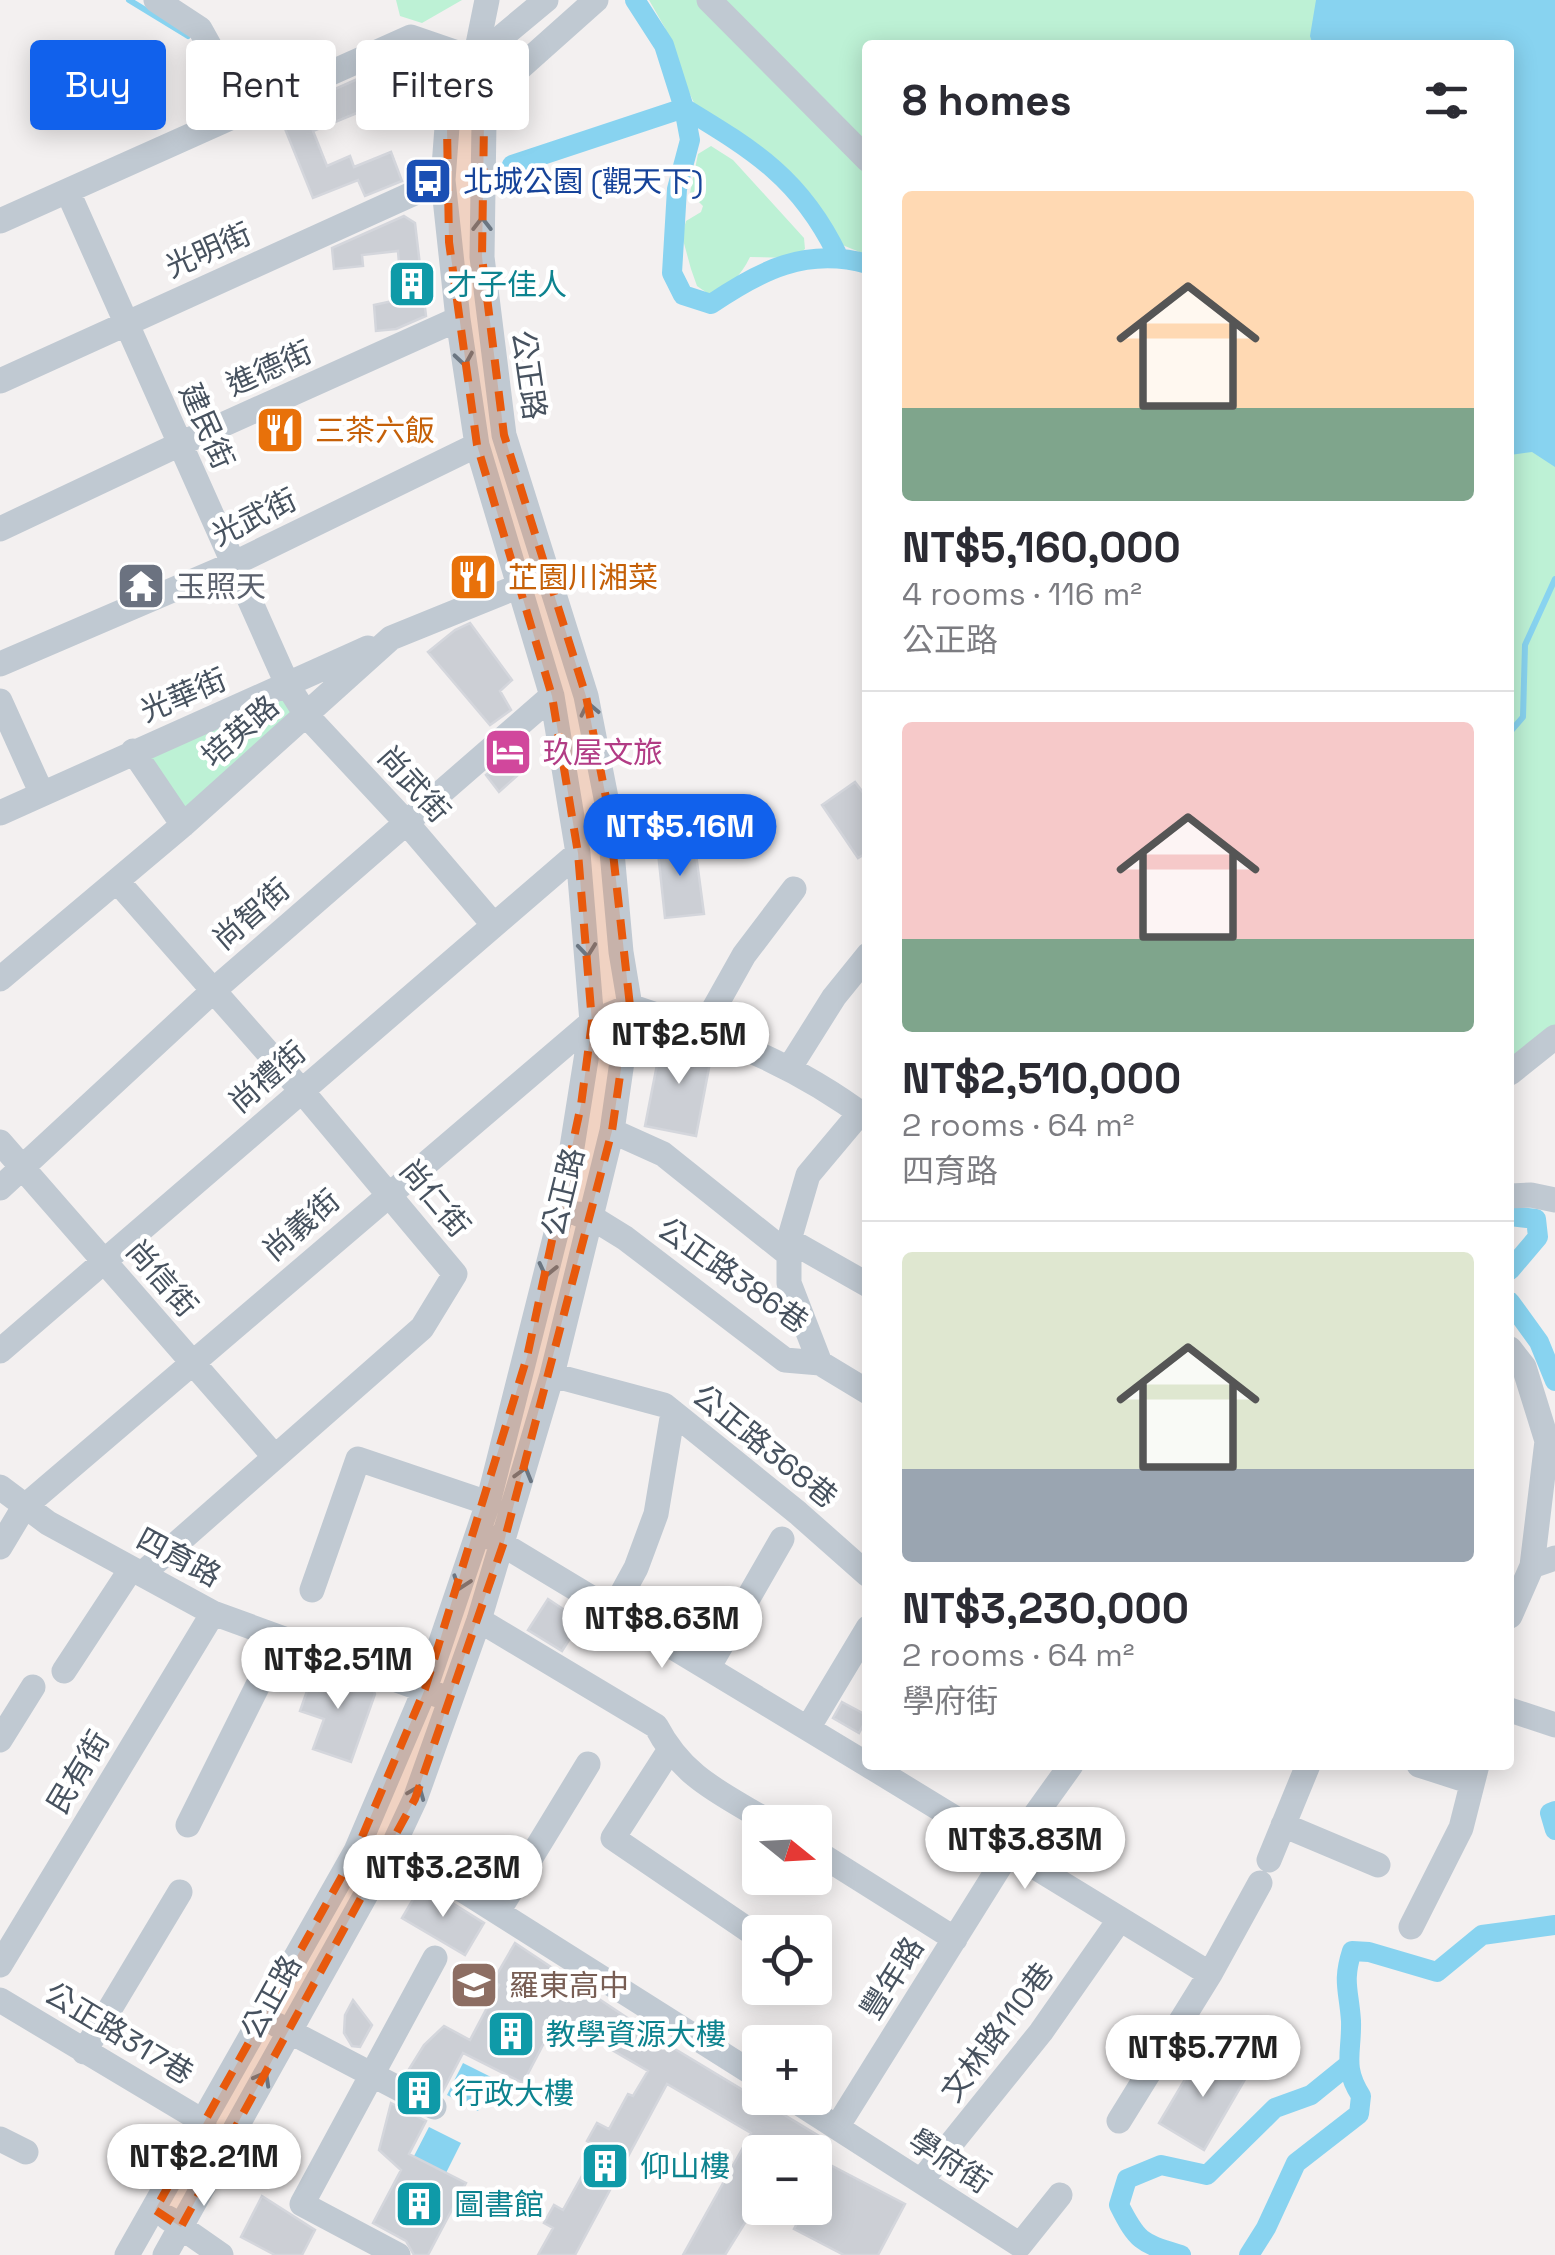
<!DOCTYPE html>
<html lang="en">
<head>
<meta charset="utf-8">
<style>
	:root { --surface:#fff; --page:#f2f2f3; --text:#2b2b33; --muted:#7c7c81; --line:#e1e1e2; --accent:#1161ec }
	body { margin:0; font-family:"Space Grotesk","Noto Sans TC",sans-serif; background:var(--page); color:var(--text); height:100vh; display:flex; flex-direction:column; font-size:38px; white-space:nowrap }
	* { box-sizing:border-box; margin:0 }
	p { font-size:32px; color:var(--muted) }
	.icon { flex:none; width:55px; height:55px; fill:none; stroke:currentColor; stroke-width:2; stroke-linecap:round; stroke-linejoin:round }
	.map { position:relative; flex:1; overflow:hidden }
	.sheet { position:absolute; left:862px; top:40px; width:652px; height:1730px; display:flex; flex-direction:column; background:var(--surface); border-radius:10px; box-shadow:0 5px 25px #0003 }
	.sheet>* { flex:none }
	.banner { position:absolute; left:30px; top:40px; width:682px; height:90px; display:flex; gap:20px }
	.needle { width:65px; rotate:108deg }
	.tools { position:absolute; left:742px; top:1805px; display:grid; gap:20px }
	.tools a { display:grid; place-items:center; width:90px; height:90px; border-radius:10px; background:var(--surface); box-shadow:0 5px 25px #0003; font-size:50px }
	.price { position:absolute; translate:-50% -85px; padding:0 22px; border-radius:35px; background:#fff; color:#222; font-size:32px; line-height:65px; filter:drop-shadow(0 2px 5px #0008) }
	.price::after { content:''; position:absolute; left:50%; top:60px; width:30px; height:22px; margin-left:-15px; background:inherit; clip-path:polygon(0 0,100% 0,50% 100%) }
	.price.on { background:var(--accent); color:#fff }
	ul { padding:0; list-style:none }
	li { display:grid; align-content:center; gap:20px; height:530px; padding:0 40px }
	li+li { border-top:2px solid var(--line) }
	li span { display:grid; place-items:center; height:310px; border-radius:10px; color:#555 }
	li>.icon { margin-inline-start:auto }
	span .icon { width:180px; height:180px; fill:#fffc; stroke-width:1 }
	li b { font-size:42px }
	h2 { display:flex; justify-content:space-between; align-items:center; height:120px; padding:0 40px; font-size:42px }
	.tag { padding:0 35px; border-radius:10px; background:var(--surface); box-shadow:0 5px 25px #0003; font-size:35px; line-height:90px }
	.tag.on { background:var(--accent); color:#fff }
	.map>svg:first-child { display:block }
	.green { fill:#bdf1d5 }
	.water { fill:#88d3f0 }
	.lines { fill:none; stroke-linecap:round; stroke-linejoin:round }
	.stream { stroke:#88d3f0; stroke-width:6 }
	.canal { stroke:#88d3f0; stroke-width:20 }
	.building { fill:#cccfd5; stroke:#d4d6dc; stroke-width:2.5 }
	.minor { stroke:#c0c9d2; stroke-width:25 }
	.oneway { stroke:#6b7682 }
	.marked { fill:#e8590c; fill-opacity:0.2; stroke:#e8590c; stroke-width:8; stroke-dasharray:20 12; stroke-linejoin:round }
	.labels { text-anchor:middle; dominant-baseline:central; stroke-width:9; stroke-linejoin:round; paint-order:stroke }
	.transit-label { font-size:30px; fill:#164399; stroke:#fff; text-anchor:start }
	.street-label { font-size:30px; fill:#47525f; stroke:#fff }
	.culture-label { font-size:30px; fill:#0d838f; stroke:#fff; text-anchor:start }
	.food-label { font-size:30px; fill:#c56008; stroke:#fff; text-anchor:start }
	.worship-label { font-size:30px; fill:#5b616d; stroke:#fff; text-anchor:start }
	.hotel-label { font-size:30px; fill:#b23c85; stroke:#fff; text-anchor:start }
	.education-label { font-size:30px; fill:#785e54; stroke:#fff; text-anchor:start }
</style>
</head>
<body>
<div class="map">
<svg width="1555" height="2255" viewBox="0 0 1555 2255">
	<rect width="100%" height="100%" fill="#f3f0f0"/>
	<path class="green" d="M396 0H462L422 23 400 16Z
		M649 0H1555V1030L1510 1063V45H868L867 255 840 244 764 157 701 118 668 47 665 28Z
		M711 146 733 160 804 238 805 249 793 258 750 257C741 276 729 287 710 295L697 286 691 269 682 236 686 221 701 212 703 206 690 193 698 154Z
		M288 686 307 716 183 825 133 751Z"/>
	<path class="water" d="M1316 0H1555V467L1532 452 1510 455V45H1313L1310 36Z
		M463 2063 495 2079 478 2111 447 2095Z
		M429 2127 461 2143 446 2173 414 2156Z"/>
	<g class="lines">
		<path class="stream" d="M129 0 188 36
			M1510 732 1523 717 1525 645 1555 579"/>
		<path class="canal" d="M635 0 664 45 684 108 690 140 677 189 672 273 683 295 711 304C761 270 806 247 868 264
			M512 165 684 108C755 151 801 179 838 256
			M1510 1216 1536 1219 1538 1237 1510 1270
			M1510 1302 1539 1342 1555 1381
			M1555 1811 1550 1813 1555 1830
			M1181 2255C1142 2243 1138 2243 1119 2205L1127 2179 1161 2165 1207 2175 1275 2108 1311 2095 1348 2065
			M1249 2255 1266 2228 1296 2163 1359 2114 1361 2096C1342 2066 1352 2053 1351 2021 1349 1990 1342 1982 1352 1951L1369 1952 1437 1972 1482 1935 1555 1925"/>
	</g>
	<path class="building" d="M362 77 374 106 313 131 327 166 350 156 354 167 391 152 402 181 365 196 358 180 313 198 279 114Z
		M404 216 415 223 426 316 396 329 376 331 374 305 402 299 398 251 362 255 363 266 334 269 332 248Z
		M470 623 512 680 500 691 511 710 490 725 428 652 455 630Z
		M517 748 528 766 499 792 486 775Z
		M855 782 868 799V852L858 858 822 805Z
		M694 839 704 914 665 918 657 843Z
		M663 1034 712 1052 696 1136 645 1126Z
		M548 1599 581 1621 562 1651 528 1630Z
		M315 1668 373 1689 375 1694 351 1762 313 1749 324 1719 300 1711Z
		M842 1702 868 1716 859 1733 833 1718Z
		M422 1884 484 1923 465 1955 402 1918Z
		M515 1943 665 2043 824 2139 817 2152H785L760 2138V2179L745 2206 753 2210 725 2255H683L751 2133 667 2084 575 2255H538L553 2228 544 2223 554 2205 563 2210 598 2147 587 2141 597 2123 609 2129 628 2094 633 2096 648 2071 557 2018 523 2083 463 2053 442 2093 406 2074 424 2045 444 2026 470 2040 499 1985 493 1981Z
		M353 2000 372 2025 360 2047 352 2046 344 2033 345 2015Z
		M1203 2049 1247 2076 1204 2150 1159 2123Z
		M391 2103 426 2121 409 2154 466 2183 428 2255H414L406 2241 373 2223 401 2170 379 2150Z
		M815 2157 905 2204 878 2255H844L794 2229 805 2208H815Z
		M262 2196 315 2230 302 2255H275L241 2237Z"/>
	<g class="lines">
		<path class="minor" d="M156 0 200 29 245 110
			M709 0 868 160
			M475 59 487 0
			M68 192 288 686 307 716 405 821 493 924
			M0 221 411 37 475 59 488 69
			M0 381 443 180
			M0 529 180 444 458 319
			M0 664 233 564 477 445
			M0 701 42 794
			M133 751 183 825
			M0 813 368 648
			M117 881 301 1090 455 1274 422 1328 142 1574
			M0 979 183 825 391 638 534 580
			M702 1030 744 955 794 889
			M790 1067 834 997 868 955
			M1510 1073 1555 1037
			M612 1131 663 1154 787 1253
			M0 1142 275 1457
			M0 1188 214 990 552 696
			M1510 1196 1531 1195 1555 1200
			M578 1214 591 1217 625 1238 785 1360 820 1363 868 1392
			M789 1240 868 1285
			M1510 1349 1524 1367 1547 1441 1532 1566
			M0 1351 578 853
			M820 1363 789 1283V1240L808 1175 860 1113
			M552 1375 664 1405 798 1513 868 1575
			M0 1487 48 1523 213 1613 438 1695
			M492 1538 868 1765
			M0 1547 24 1507 592 1022 630 1006C717 1035 793 1062 868 1119
			M312 1590 358 1459 488 1503
			M613 1610 636 1568 656 1514 673 1412
			M1510 1616 1532 1566 1555 1558
			M479 1620 656 1726C683 1778 721 1793 769 1822
			M708 1668 782 1539
			M64 1671 131 1569
			M1510 1710 1555 1725
			M808 1728 868 1628
			M0 1740 33 1687
			M669 1751 613 1838 760 1938
			M868 1765 1210 1974
			M1419 1765 1472 1782
			M188 1825 281 1639
			M1283 1825 1378 1865
			M393 1846 760 2078
			M815 1851 955 1939
			M1269 1860 1308 1765
			M499 1910 588 1764
			M1411 1927 1461 1828 1477 1765
			M0 1965 213 1613
			M0 2000 204 2122
			M277 2025 434 2107
			M84 2052 180 1892
			M791 2098 1020 2245 1060 2195
			M1119 2121 1210 1974 1260 1883
			M837 2127 1010 1850 1071 1765
			M0 2139 26 2152
			M921 2181 1041 2032 1120 1919
			M168 2218 221 2255
			M127 2255 356 1851 425 1689 488 1503 562 1210 592 1022 578 853 552 696 477 445 458 319 443 180 447 127 475 59 546 0
			M165 2255 393 1846 415 1799 479 1620 552 1375 612 1131 630 1006 621 952 608 808 586 696 504 435 482 257 484 122 504 82 596 0
			M398 2255 302 2204 435 1958"/>
	</g>
	<defs><path id="oneway-chevron" d="M-2-3.5L2.5 0L-2 3.5" fill="none" stroke-width="1.6" stroke-linecap="round" stroke-linejoin="round" transform="scale(2.5)"/></defs>
	<g class="oneway">
		<use href="#oneway-chevron" transform="translate(482 224) rotate(-90)"/>
		<use href="#oneway-chevron" transform="translate(464 359) rotate(81)"/>
		<use href="#oneway-chevron" transform="translate(589 709) rotate(-102)"/>
		<use href="#oneway-chevron" transform="translate(587 950) rotate(84)"/>
		<use href="#oneway-chevron" transform="translate(547 1270) rotate(103)"/>
		<use href="#oneway-chevron" transform="translate(524 1474) rotate(-74)"/>
		<use href="#oneway-chevron" transform="translate(461 1583) rotate(109)"/>
		<use href="#oneway-chevron" transform="translate(417 1792) rotate(-68)"/>
		<use href="#oneway-chevron" transform="translate(263 2078) rotate(-61)"/>
	</g>
	<path class="marked" d="M475 59 504 82 484 122 482 257 504 435 586 696 608 808 630 1006 612 1131 504 1542 415 1799 181 2227 155 2210 356 1851 425 1689 527 1357 581 1105 592 1022 578 853 552 696 477 445 449 242 447 127Z"/>
	<defs>
		<g id="bus-square" transform="scale(2.5)"><rect x="-9" y="-9" width="18" height="18" rx="4" fill="#1a4fb4" stroke="#fff"/><path d="M-5-6H5V4H4V6H2V4H-2V6H-4V4H-5ZM-3.5-4V0h7V-4ZM-3.5 1.2v1.5H-2V1.2ZM2 1.2v1.5H3.5V1.2Z" fill="#fff"/></g>
		<g id="building-square" transform="scale(2.5)"><rect x="-9" y="-9" width="18" height="18" rx="4" fill="#0f9aa8" stroke="#fff"/><path d="M-4-6H4V6H1V3H-1V6H-4ZM-2.5-4.3h1.7v1.8h-1.7ZM.8-4.3h1.7v1.8H.8ZM-2.5-1h1.7V.8h-1.7ZM.8-1h1.7V.8H.8Z" fill="#fff"/></g>
		<g id="restaurant-square" transform="scale(2.5)"><rect x="-9" y="-9" width="18" height="18" rx="4" fill="#e8710a" stroke="#fff"/><path d="M-5-6h1v4h1v-4h1v4h1v-4h1v5L-1.5 .5V6h-2V.5L-5-1ZM5-6V6H3V1.5H1.5Q1.5-4 5-6Z" fill="#fff"/></g>
		<g id="temple-square" transform="scale(2.5)"><rect x="-9" y="-9" width="18" height="18" rx="4" fill="#6b7280" stroke="#fff"/><path d="M0-6L5-2H3V0L6.5 2.5H4V6H1.5V3h-3V6H-4V2.5H-6.5L-3 0V-2H-5Z" fill="#fff"/></g>
		<g id="hotel-square" transform="scale(2.5)"><rect x="-9" y="-9" width="18" height="18" rx="4" fill="#d1479c" stroke="#fff"/><path d="M-6-4.5h1.5V1H6V5H4.5V3h-9V5H-6ZM-4 0a1.8 1.8 0 1 1 3.6 0ZM.5 0V-2.5h3Q6-2.5 6 0Z" fill="#fff"/></g>
		<g id="school-square" transform="scale(2.5)"><rect x="-9" y="-9" width="18" height="18" rx="4" fill="#8d6e63" stroke="#fff"/><path d="M0-5L7-2L0 1L-7-2ZM-4 1L0 2.5L4 1V4Q0 6-4 4Z" fill="#fff"/></g>
	</defs>
	<g fill-rule="evenodd">
		<use href="#bus-square" x="428" y="181"/>
		<use href="#building-square" x="412" y="284"/>
		<use href="#restaurant-square" x="280" y="430"/>
		<use href="#restaurant-square" x="473" y="577"/>
		<use href="#temple-square" x="141" y="586"/>
		<use href="#hotel-square" x="508" y="752"/>
		<use href="#school-square" x="474" y="1985"/>
		<use href="#building-square" x="511" y="2034"/>
		<use href="#building-square" x="419" y="2093"/>
		<use href="#building-square" x="605" y="2166"/>
		<use href="#building-square" x="419" y="2204"/>
	</g>
	<g class="labels">
		<g class="transit-label">
			<text x="463" y="181">北城公園 (觀天下)</text>
		</g>
		<g class="street-label">
			<text transform="translate(208 250) rotate(-24)">光明街</text>
			<text transform="translate(269 368) rotate(-24)">進德街</text>
			<text transform="translate(529 375) rotate(82)">公正路</text>
			<text transform="translate(207 426) rotate(66)">建民街</text>
			<text transform="translate(254 517) rotate(-26)">光武街</text>
			<text transform="translate(183 695) rotate(-23)">光華街</text>
			<text transform="translate(240 731) rotate(-41)">培英路</text>
			<text transform="translate(414 784) rotate(48)">尚武街</text>
			<text transform="translate(251 914) rotate(-41)">尚智街</text>
			<text transform="translate(267 1077) rotate(-41)">尚禮街</text>
			<text transform="translate(563 1192) rotate(-76)">公正路</text>
			<text transform="translate(435 1198) rotate(50)">尚仁街</text>
			<text transform="translate(301 1225) rotate(-41)">尚義街</text>
			<text transform="translate(733 1275) rotate(35)">公正路386巷</text>
			<text transform="translate(162 1278) rotate(49)">尚信街</text>
			<text transform="translate(765 1446) rotate(39)">公正路368巷</text>
			<text transform="translate(179 1557) rotate(28)">四育路</text>
			<text transform="translate(78 1772) rotate(-59)">民有街</text>
			<text transform="translate(892 1978) rotate(-58)">豐年路</text>
			<text transform="translate(271 1997) rotate(-61)">公正路</text>
			<text transform="translate(997 2032) rotate(-53)">文林路110巷</text>
			<text transform="translate(119 2033) rotate(31)">公正路317巷</text>
			<text transform="translate(950 2161) rotate(33)">學府街</text>
		</g>
		<g class="culture-label">
			<text x="447" y="284">才子佳人</text>
			<text x="546" y="2034">教學資源大樓</text>
			<text x="454" y="2093">行政大樓</text>
			<text x="640" y="2166">仰山樓</text>
			<text x="454" y="2204">圖書館</text>
		</g>
		<g class="food-label">
			<text x="315" y="430">三茶六飯</text>
			<text x="508" y="577">芷園川湘菜</text>
		</g>
		<g class="worship-label">
			<text x="176" y="586">玉照天</text>
		</g>
		<g class="hotel-label">
			<text x="543" y="752">玖屋文旅</text>
		</g>
		<g class="education-label">
			<text x="509" y="1985">羅東高中</text>
		</g>
	</g>
</svg>
<div class="tools">
<a><svg class="needle" viewBox="-14 -14 28 28"><path d="M0-13l5 13h-10z" fill="#e53935"/><path d="M0 13l5-13h-10z" fill="#7c7c81"/></svg></a>
<a><svg class="icon" aria-label="locate" viewBox="0 0 24 24"><circle cx="12" cy="12" r="6"/><path d="M12 2v4M12 18v4M2 12h4M18 12h4"/></svg></a>
<a>+</a>
<a>−</a>
</div>
<b class="price on" style="left:680px;top:879px">NT$5.16M</b>
<b class="price" style="left:679px;top:1087px">NT$2.5M</b>
<b class="price" style="left:662px;top:1671px">NT$8.63M</b>
<b class="price" style="left:338px;top:1712px">NT$2.51M</b>
<b class="price" style="left:1025px;top:1892px">NT$3.83M</b>
<b class="price" style="left:443px;top:1920px">NT$3.23M</b>
<b class="price" style="left:1203px;top:2100px">NT$5.77M</b>
<b class="price" style="left:204px;top:2209px">NT$2.21M</b>
<div class="banner">
<a class="tag on">Buy</a>
<a class="tag">Rent</a>
<a class="tag">Filters</a>
</div>
<section class="sheet">
<h2>8 homes<svg class="icon" aria-label="filters" viewBox="0 0 24 24"><path d="M4 7h16M4 17h16"/><circle cx="9" cy="7" r="2"/><circle cx="15" cy="17" r="2"/></svg></h2>
<ul>
<li><span style="background:linear-gradient(#ffd9b3 70%,#7fa58c 0)"><svg class="icon" aria-label="home" viewBox="0 0 24 24"><path d="M3 11l9-7 9 7M6 9v11h12V9"/></svg></span><div><b>NT$5,160,000</b><p>4 rooms · 116 m²</p><p>公正路</p></div></li>
<li><span style="background:linear-gradient(#f6c9c9 70%,#7fa58c 0)"><svg class="icon" aria-label="home" viewBox="0 0 24 24"><path d="M3 11l9-7 9 7M6 9v11h12V9"/></svg></span><div><b>NT$2,510,000</b><p>2 rooms · 64 m²</p><p>四育路</p></div></li>
<li><span style="background:linear-gradient(#dfe7d0 70%,#9aa5b1 0)"><svg class="icon" aria-label="home" viewBox="0 0 24 24"><path d="M3 11l9-7 9 7M6 9v11h12V9"/></svg></span><div><b>NT$3,230,000</b><p>2 rooms · 64 m²</p><p>學府街</p></div></li>
</ul>
</section>
</div>
</body>
</html>
